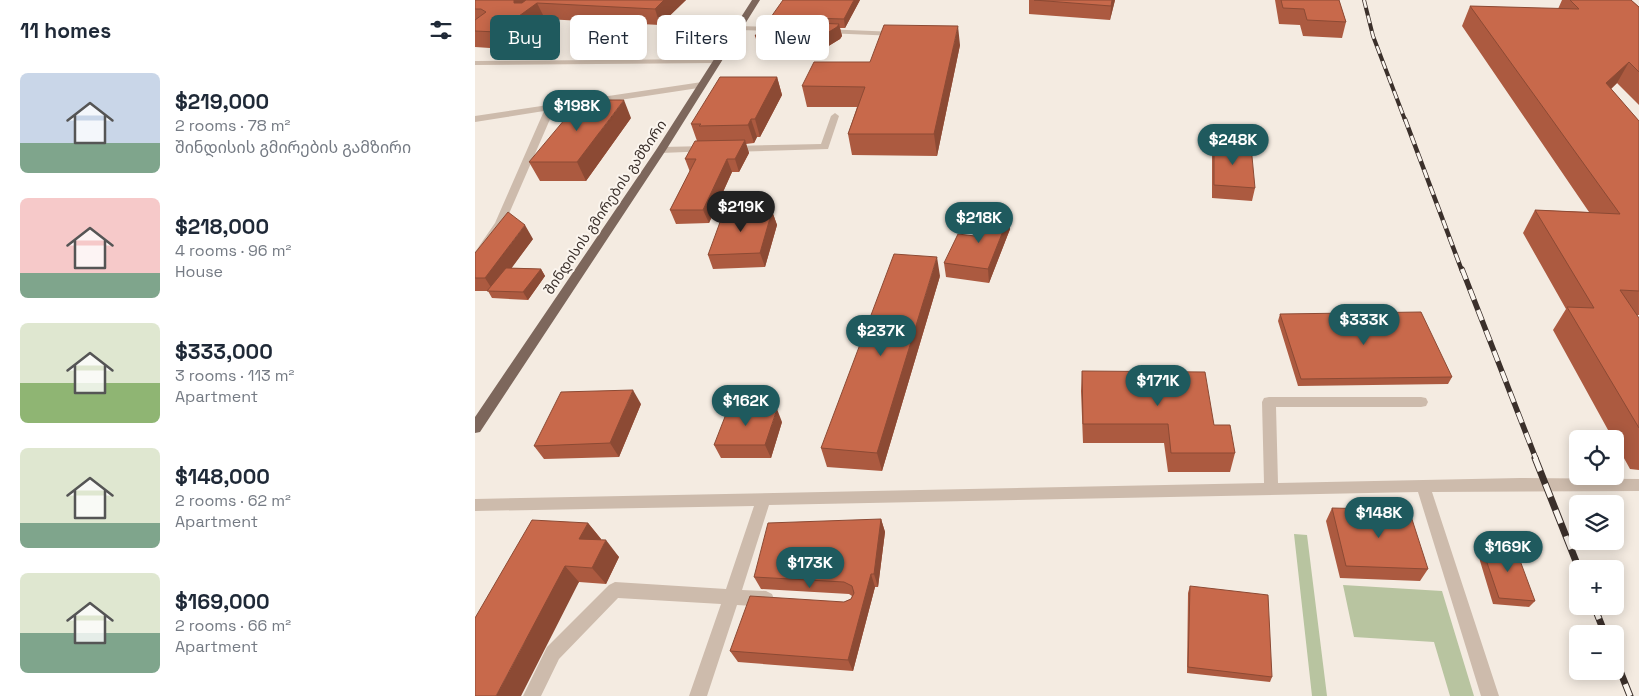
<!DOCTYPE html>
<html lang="en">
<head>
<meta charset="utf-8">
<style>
	:root { --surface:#fff; --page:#f2f2f3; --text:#1f2937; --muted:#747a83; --accent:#1f5a5e }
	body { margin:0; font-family:"Space Grotesk","Noto Sans Georgian",sans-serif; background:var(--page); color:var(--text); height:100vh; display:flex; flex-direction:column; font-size:19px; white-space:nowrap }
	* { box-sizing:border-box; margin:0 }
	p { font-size:16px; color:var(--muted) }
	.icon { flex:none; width:28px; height:28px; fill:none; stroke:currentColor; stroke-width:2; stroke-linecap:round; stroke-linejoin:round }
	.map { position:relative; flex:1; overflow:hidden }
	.drawer { display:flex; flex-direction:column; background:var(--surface); width:475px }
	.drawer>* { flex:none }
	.guide { position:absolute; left:15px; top:15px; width:475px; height:45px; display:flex; gap:10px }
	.buttons { position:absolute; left:1094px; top:430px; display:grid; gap:10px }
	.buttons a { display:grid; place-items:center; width:55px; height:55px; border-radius:8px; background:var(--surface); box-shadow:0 2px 12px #0003; font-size:25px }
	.price { position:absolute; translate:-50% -42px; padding:0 11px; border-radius:18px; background:var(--accent); color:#fff; font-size:16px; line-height:32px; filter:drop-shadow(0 1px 2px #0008) }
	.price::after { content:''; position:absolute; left:50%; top:30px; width:15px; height:11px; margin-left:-8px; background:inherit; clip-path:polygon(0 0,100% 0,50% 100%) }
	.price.active { background:#222; color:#fff }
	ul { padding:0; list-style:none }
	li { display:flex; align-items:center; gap:15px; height:125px; padding:0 20px }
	li span { display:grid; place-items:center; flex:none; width:140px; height:100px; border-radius:8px; color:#555 }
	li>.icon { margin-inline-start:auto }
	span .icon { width:60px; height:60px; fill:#fffc; stroke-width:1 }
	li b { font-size:21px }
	h2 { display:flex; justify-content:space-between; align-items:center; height:60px; padding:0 20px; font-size:21px }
	.tag { padding:0 18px; border-radius:8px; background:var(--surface); box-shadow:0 2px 12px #0003; font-size:18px; line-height:45px }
	.tag.active { background:var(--accent); color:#fff }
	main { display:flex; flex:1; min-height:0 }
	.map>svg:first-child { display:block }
	.green { fill:#b8c4a0 }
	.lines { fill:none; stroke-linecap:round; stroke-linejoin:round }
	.minor { fill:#cdbbac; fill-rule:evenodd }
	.major { fill:#7d675c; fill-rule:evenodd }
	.rail-far3-casing { stroke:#3b302b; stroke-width:4 }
	.rail-far2-casing { stroke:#3b302b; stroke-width:4.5 }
	.rail-far1-casing { stroke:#3b302b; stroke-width:5.5 }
	.rail-casing { stroke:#3b302b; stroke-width:7 }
	.rail-far3 { stroke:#fbf5ee; stroke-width:2.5; stroke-dasharray:8; stroke-linecap:butt }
	.rail-far2 { stroke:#fbf5ee; stroke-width:3; stroke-dasharray:9; stroke-linecap:butt }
	.rail-far1 { stroke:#fbf5ee; stroke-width:4; stroke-dasharray:11; stroke-linecap:butt }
	.rail { stroke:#fbf5ee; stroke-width:5; stroke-dasharray:14; stroke-linecap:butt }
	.wall { fill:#ac5a40 }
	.shaded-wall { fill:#8c4a34 }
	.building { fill:#c8694b; stroke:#8c4a34 }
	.labels { text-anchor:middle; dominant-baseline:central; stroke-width:4; stroke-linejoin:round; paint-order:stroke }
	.street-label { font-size:14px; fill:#3b302b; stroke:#fbf5ee }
</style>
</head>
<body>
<main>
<section class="drawer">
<h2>11 homes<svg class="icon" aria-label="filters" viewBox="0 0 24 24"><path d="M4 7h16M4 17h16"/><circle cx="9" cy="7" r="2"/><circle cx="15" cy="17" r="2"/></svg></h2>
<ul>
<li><span style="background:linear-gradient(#c9d6e8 70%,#7fa58c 0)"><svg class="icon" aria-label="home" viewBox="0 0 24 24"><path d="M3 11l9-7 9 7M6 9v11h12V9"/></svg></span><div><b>$219,000</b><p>2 rooms · 78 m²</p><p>შინდისის გმირების გამზირი</p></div></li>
<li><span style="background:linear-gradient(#f6c9c9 75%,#7fa58c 0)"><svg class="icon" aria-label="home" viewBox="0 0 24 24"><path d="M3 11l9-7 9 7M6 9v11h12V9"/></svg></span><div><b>$218,000</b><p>4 rooms · 96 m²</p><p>House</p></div></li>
<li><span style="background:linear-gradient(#dfe7d0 60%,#8fb573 0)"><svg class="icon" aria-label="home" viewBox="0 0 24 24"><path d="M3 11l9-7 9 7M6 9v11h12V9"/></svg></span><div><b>$333,000</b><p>3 rooms · 113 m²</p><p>Apartment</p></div></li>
<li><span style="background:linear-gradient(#dfe7d0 75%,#7fa58c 0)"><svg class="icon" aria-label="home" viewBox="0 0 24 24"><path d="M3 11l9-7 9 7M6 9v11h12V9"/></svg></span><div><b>$148,000</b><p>2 rooms · 62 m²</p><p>Apartment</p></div></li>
<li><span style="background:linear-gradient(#dfe7d0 60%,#7fa58c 0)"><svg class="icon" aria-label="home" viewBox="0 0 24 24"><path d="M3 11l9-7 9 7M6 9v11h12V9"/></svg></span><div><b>$169,000</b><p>2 rooms · 66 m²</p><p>Apartment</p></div></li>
</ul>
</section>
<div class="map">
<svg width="1164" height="696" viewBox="0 0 1164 696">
	<rect width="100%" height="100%" fill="#f4ebe1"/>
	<path class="green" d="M819 534 832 535 852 696H837Z
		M868 585 967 591 999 696H975L959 642 879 637Z"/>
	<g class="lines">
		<path class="minor" d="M262 26 302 27 306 29 302 31 265 30 261 28Z
			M347 29 422 32 426 34 422 36 350 33 346 31Z
			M246 59V63H243L0 65V61Z
			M227 82 231 85 230 87 79 110 30 223 4 263 0 264V252L20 223 69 111 0 122V116Z
			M360 113 364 116 353 149 255 152 250 149 255 146 346 144 356 116Z
			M233 146 236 147V151L186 153 181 150 186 147Z
			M794 397H946L951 398 953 402 951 406 946 407H801L803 483 1045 478 1164 479V491L957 492 1024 696H1006L943 492 294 505 267 590 291 591 297 594 299 599 297 604 291 607 262 605 232 696H214L246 604 143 598 84 659 66 696H48L72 647 134 585 140 582 251 589 279 506 0 511V499L789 483 787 402 789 398Z"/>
		<path class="major" d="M277 0H285L191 150 5 432 0 433V417L181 150Z"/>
		<g class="rail-far3-casing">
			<path id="rail-far3" d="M889 0 898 36 930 120"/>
		</g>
		<g class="rail-far2-casing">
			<path id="rail-far2" d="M930 119 987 271"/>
		</g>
		<g class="rail-far1-casing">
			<path id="rail-far1" d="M987 269 1061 459"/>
		</g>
		<g class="rail-casing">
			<path id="rail" d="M1060 458 1104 569
				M1119 606 1130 634
				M1140 658 1155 696"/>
		</g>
		<use href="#rail-far3" class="rail-far3"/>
		<use href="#rail-far2" class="rail-far2"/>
		<use href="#rail-far1" class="rail-far1"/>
		<use href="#rail" class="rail"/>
	</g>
	<path class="wall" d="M0 0H211L185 25 70 19 30 49 0 47Z
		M385 0 370 28H365L367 36 365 39 347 50 284 48 280 36 298 21 296 17Z
		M554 0H640L635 20 554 14Z
		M800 0H864L871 22 867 38 828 36 825 25 804 24Z
		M1087 0H1156L1164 7V105L1142 83 1136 89 1164 121V315H1162L1164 318V470L1155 469 1140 442V439H1138L1078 330 1091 309 1048 233 1060 210 1114 212 987 26 995 6 1083 9Z
		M485 45 462 156 377 155 373 134 382 107H332L327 86 395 62Z
		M302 77 307 95 285 137H282L279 143 271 144 274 153 264 172H257L234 223 201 224 195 210 215 172 210 159 222 141 216 124Z
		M156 118 111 181H65L54 162Z
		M739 143 780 188 777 201 737 198V156Z
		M297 211 302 225 290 267 238 269 233 255Z
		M534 216 535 229 514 283 471 277 469 263 500 236Z
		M58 239 36 268 66 269 70 276 53 300 17 298 13 291H0V253Z
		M465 276 407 471 352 467 346 448Z
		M805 314 977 377 973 384 823 386 803 321Z
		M607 371 739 425 760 453 755 472H693L689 443H608L606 391Z
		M166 404 144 457 69 459 59 446Z
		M307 422 296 458H246L239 445Z
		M857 508 953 569 945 581 865 578 851 521Z
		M406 519 410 532 403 587H400L378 671 263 662 255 651 369 602 376 599 377 596 374 594 286 589 279 577Z
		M113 523 126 539V540L144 557 131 584 104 582 0 696Z
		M1006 545 1060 601 1054 607 1018 604 1002 551Z
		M715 586 797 677 795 682 712 673 713 593Z"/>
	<path class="shaded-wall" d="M39 0H65L62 3 70 19 30 49 22 32 39 3Z
		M189 0H211L185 25 180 9Z
		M379 0H385L370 28 369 19Z
		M637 0H640L635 20 636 6Z
		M364 24 367 36 365 39 347 50 344 38Z
		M483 26 485 45 462 156 459 134Z
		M1154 62 1142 83 1120 104 1131 83Z
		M302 77 307 95 285 137 280 119Z
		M149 100 156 118 111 181 102 162Z
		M276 119 282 137 279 143 273 125Z
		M270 140 274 153 264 172 260 159Z
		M252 159 257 172 234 223 228 210Z
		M297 211 302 225 290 267 285 253Z
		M534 216 535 229 514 283 513 269Z
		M50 225 58 239 19 292 10 278Z
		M462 257 465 276 407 471 402 453Z
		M66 269 70 276 53 300 48 292Z
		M158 390 166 404 144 457 135 443Z
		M302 409 307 422 296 458 290 445Z
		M406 519 410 532 403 587 399 574Z
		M113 523 126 539 118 555 104 539Z
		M131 540 144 557 131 584 117 568Z
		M90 566 104 582 46 696H21Z
		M396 574 400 587 378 671 373 660Z"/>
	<path class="building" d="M0 0H39V3H47L51 0H189L180 9 62 3 22 32 0 31V20L11 12 6 9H0Z
		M308 0H379L369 19 296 17Z
		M559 0H637L636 6Z
		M806 0H864L871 22 832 20 829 9 808 8Z
		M1095 0H1156L1164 7V72L1154 62 1131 83 1164 121V291L1145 290 1164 318V428L1092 307 1119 308 1060 210 1145 214 995 6 1104 9Z
		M291 21 364 24 362 27 344 38 280 36Z
		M409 25 483 26 459 134H373L390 87 327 86 339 62H395Z
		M245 77H302L280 119H276L273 125 224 126 226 124H216Z
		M106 100H149L102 162H54Z
		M270 140 260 159H252L228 210H195L221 159H210L220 141Z
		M739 143 776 146 780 188 739 185Z
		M297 211 285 253 233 255 248 214Z
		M33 212 50 225 10 278H0V253Z
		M510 213 534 216 513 269 469 263 483 234 500 236Z
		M419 254 462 257 402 453 346 448Z
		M31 268 66 269 48 292 12 291Z
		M946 312 977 377 826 379 805 314Z
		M607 371 730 372 739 425H755L760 453H696L693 424H608Z
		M158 390 135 443 59 446 86 392Z
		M253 409H302L290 445H239Z
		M857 508 934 510 953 569 871 566Z
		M406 519 399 574H396L373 660 255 651 275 596 369 602 376 599 379 593 377 586 369 582 279 577 293 523Z
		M57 520 113 523 104 539 131 540 117 568 90 566 21 696H0V618Z
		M1006 545 1040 547 1060 601 1024 598Z
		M715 586 793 595 797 677 713 667Z"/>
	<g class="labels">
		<g class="street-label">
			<text transform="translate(130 207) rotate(-56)">შინდისის გმირების გამზირი</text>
		</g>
	</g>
</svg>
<div class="buttons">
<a><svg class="icon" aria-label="locate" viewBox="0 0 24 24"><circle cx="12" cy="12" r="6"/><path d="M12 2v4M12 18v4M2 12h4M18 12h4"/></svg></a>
<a><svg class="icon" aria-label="layers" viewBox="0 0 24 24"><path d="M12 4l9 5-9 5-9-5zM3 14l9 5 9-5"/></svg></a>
<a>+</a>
<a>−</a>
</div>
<b class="price" style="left:102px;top:132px">$198K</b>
<b class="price" style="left:758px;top:166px">$248K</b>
<b class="price active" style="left:266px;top:233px">$219K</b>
<b class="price" style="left:504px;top:244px">$218K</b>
<b class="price" style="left:889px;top:346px">$333K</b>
<b class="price" style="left:406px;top:357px">$237K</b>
<b class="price" style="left:683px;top:407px">$171K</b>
<b class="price" style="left:271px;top:427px">$162K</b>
<b class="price" style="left:904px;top:539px">$148K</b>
<b class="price" style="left:1033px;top:573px">$169K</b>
<b class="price" style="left:335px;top:589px">$173K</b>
<div class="guide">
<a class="tag active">Buy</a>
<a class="tag">Rent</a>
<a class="tag">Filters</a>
<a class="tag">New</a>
</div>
</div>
</main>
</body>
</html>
